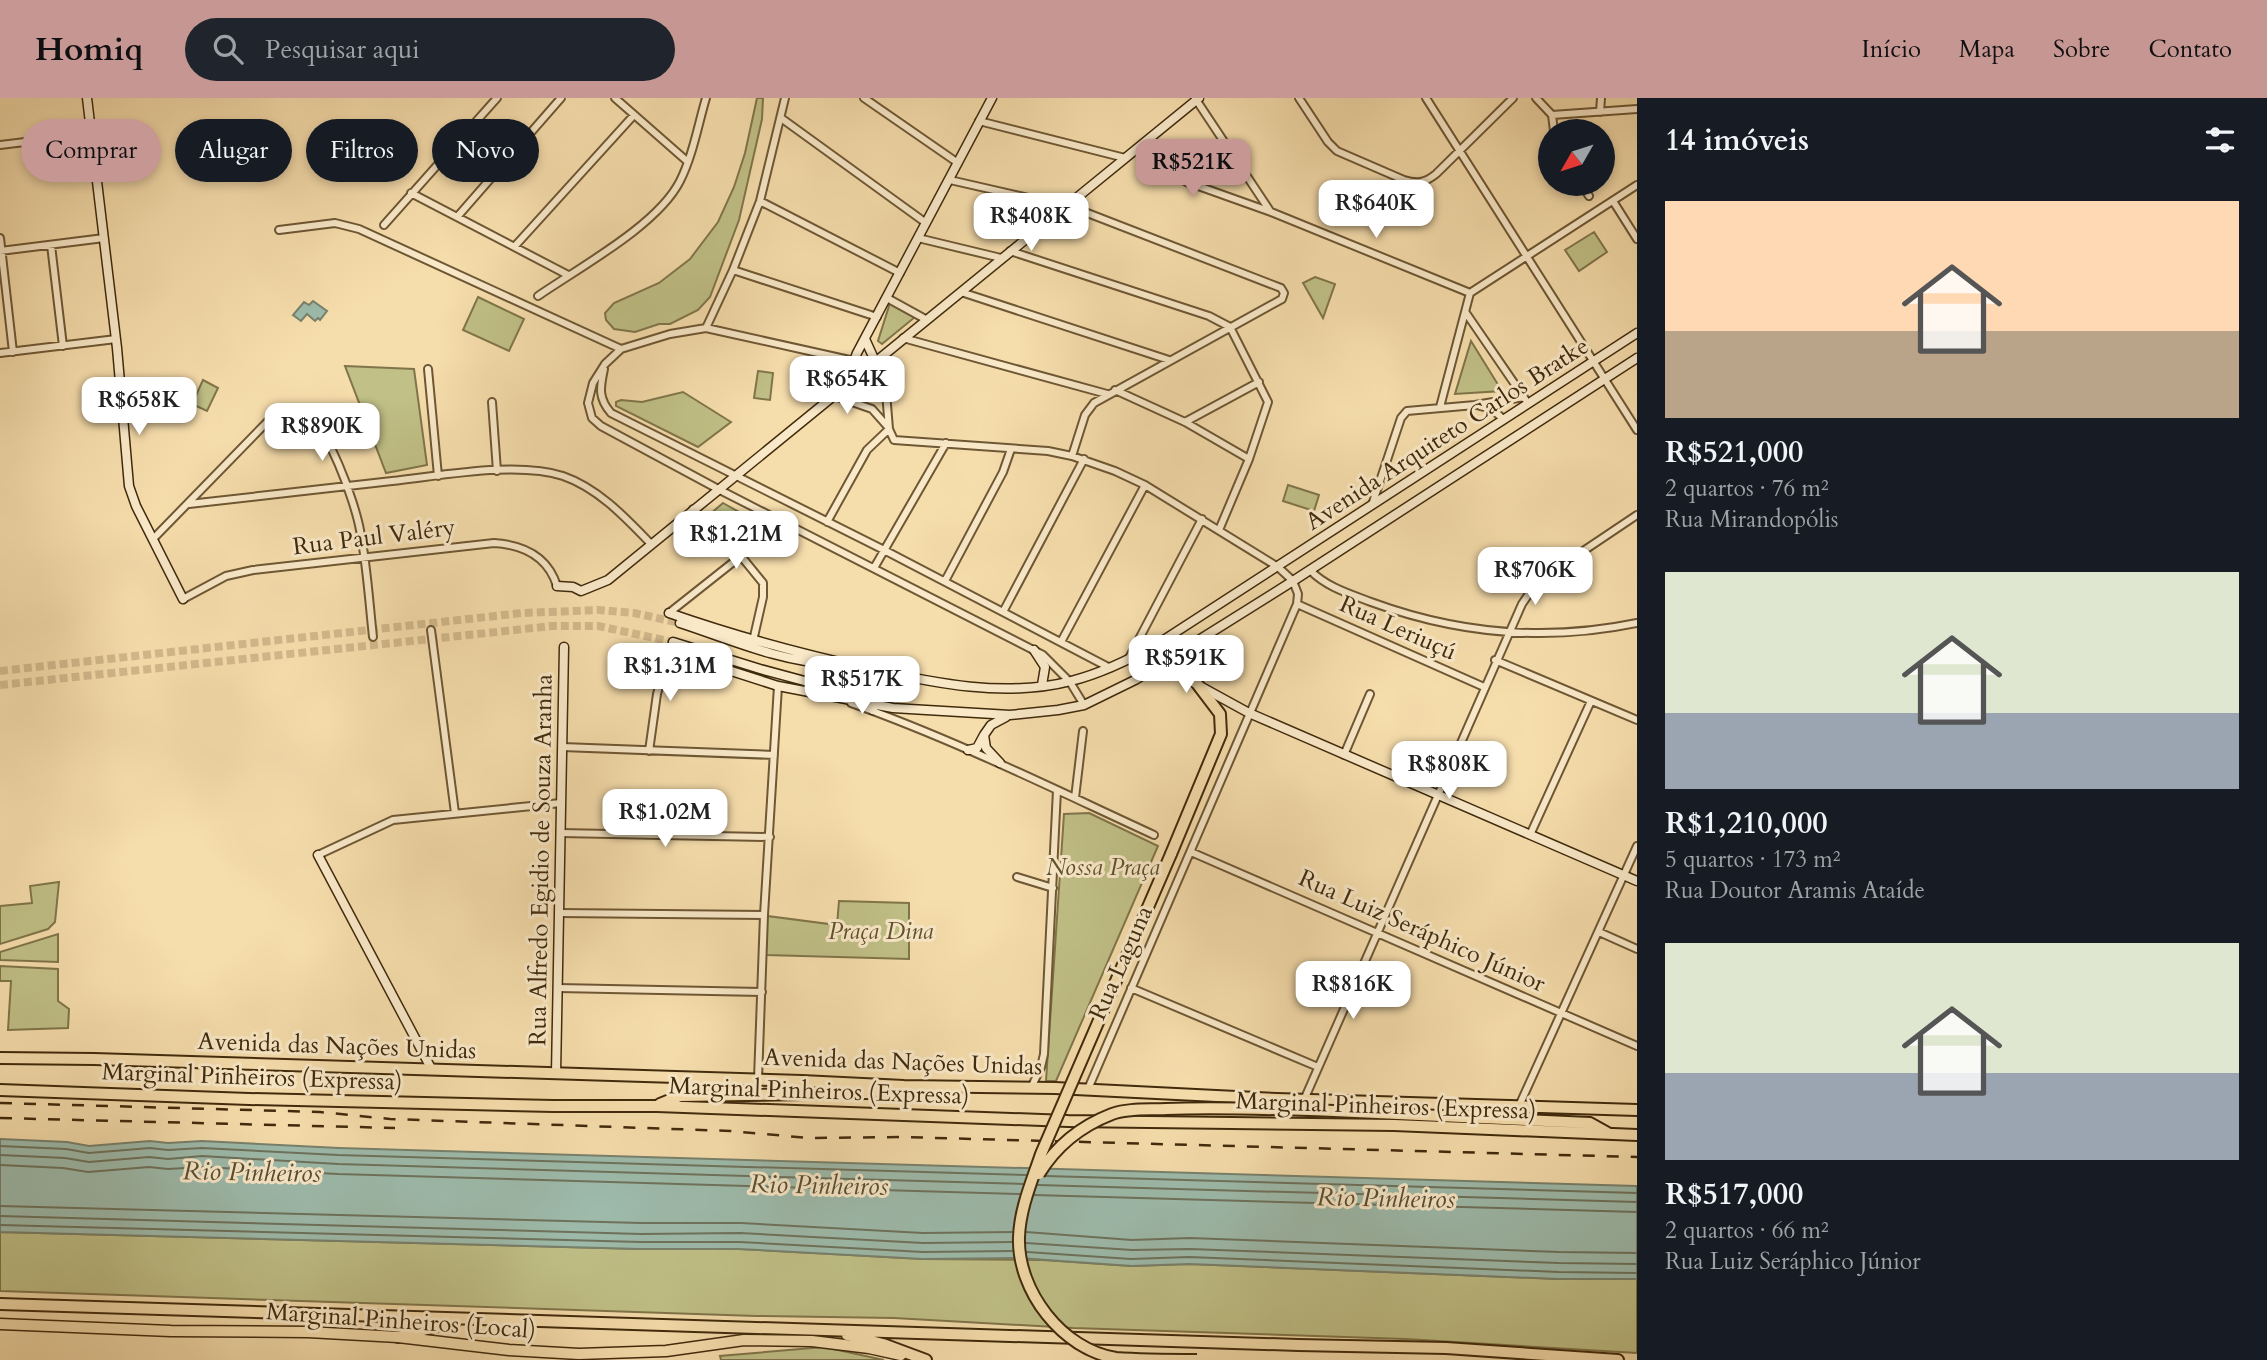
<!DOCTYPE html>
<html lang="pt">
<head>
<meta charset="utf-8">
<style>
	:root { --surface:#171b24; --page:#20242c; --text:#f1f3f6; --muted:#9ea1a6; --accent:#c59692 }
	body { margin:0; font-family:Cardo,serif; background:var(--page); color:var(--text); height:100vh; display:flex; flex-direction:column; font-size:26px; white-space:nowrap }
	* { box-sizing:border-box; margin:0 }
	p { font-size:23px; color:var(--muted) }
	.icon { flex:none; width:38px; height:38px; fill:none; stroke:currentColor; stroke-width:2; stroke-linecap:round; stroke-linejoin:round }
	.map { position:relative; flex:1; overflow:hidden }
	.details { display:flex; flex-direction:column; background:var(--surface); width:630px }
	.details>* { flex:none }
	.hud { position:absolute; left:21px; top:21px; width:665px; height:63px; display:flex; gap:14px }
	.needle { width:46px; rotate:231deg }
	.controls { position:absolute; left:1538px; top:21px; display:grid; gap:14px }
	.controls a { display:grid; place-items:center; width:77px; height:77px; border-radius:50%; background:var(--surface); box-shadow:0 4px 10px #0003; font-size:35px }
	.price { position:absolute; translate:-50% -60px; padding:0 16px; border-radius:14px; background:#fff; color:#222; font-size:23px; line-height:46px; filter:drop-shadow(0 2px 4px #0008) }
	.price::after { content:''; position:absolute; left:50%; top:42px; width:21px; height:16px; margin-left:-10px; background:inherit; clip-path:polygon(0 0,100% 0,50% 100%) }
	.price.on { background:var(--accent); color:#111 }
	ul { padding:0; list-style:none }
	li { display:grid; align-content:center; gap:14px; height:371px; padding:0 28px }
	li span { display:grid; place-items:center; height:217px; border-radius:0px; color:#555 }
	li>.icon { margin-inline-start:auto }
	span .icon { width:126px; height:126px; fill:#fffc; stroke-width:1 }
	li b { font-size:30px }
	h2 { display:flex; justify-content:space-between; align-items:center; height:84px; padding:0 28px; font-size:30px }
	.chip { padding:0 24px; border-radius:32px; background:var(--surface); box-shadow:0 4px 10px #0003; font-size:24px; line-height:63px }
	.chip.on { background:var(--accent); color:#111 }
	header { display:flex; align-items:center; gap:42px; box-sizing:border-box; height:98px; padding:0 35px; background:var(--accent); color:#111 }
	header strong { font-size:33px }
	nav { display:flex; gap:38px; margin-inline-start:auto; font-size:24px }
	.search { width:490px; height:63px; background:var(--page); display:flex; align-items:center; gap:18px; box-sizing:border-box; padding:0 24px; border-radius:38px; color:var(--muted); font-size:26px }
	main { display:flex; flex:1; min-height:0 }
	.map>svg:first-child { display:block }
	.green { fill:#c0c087; stroke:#80754a; stroke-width:2 }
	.water { fill:#9dbbac; stroke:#78816c; stroke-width:2 }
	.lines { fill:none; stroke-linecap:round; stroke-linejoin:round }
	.shore { stroke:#6e725c; stroke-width:2 }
	.secondary-tunnel { stroke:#d2b98c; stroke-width:8; stroke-dasharray:8 4; stroke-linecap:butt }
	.street-casing { stroke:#6e5734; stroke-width:10 }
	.secondary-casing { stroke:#402a0c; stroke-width:11 }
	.primary-casing { stroke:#402a0c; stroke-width:13 }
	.highway-casing { stroke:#402a0c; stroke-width:14 }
	.street { stroke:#f9e9c9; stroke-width:6 }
	.secondary { stroke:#f9e9c9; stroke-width:8 }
	.primary { stroke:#f6ddac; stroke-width:10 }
	.highway { stroke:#f6ddac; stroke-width:10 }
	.rail { stroke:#402a0c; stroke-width:2.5; stroke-dasharray:12 12; stroke-linecap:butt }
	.highway-bridge-casing { stroke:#402a0c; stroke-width:14; stroke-linecap:butt }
	.highway-bridge { stroke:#f6ddac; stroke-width:10 }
	.labels { text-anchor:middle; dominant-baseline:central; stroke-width:6; stroke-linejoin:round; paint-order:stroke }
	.street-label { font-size:24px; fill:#402a0c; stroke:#f9e9c9 }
	.park-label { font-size:24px; font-style:italic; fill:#60502b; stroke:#f9e9c9 }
	.water-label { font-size:26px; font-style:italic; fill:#574e34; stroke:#f9e9c9 }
</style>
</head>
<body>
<header>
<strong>Homiq</strong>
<div class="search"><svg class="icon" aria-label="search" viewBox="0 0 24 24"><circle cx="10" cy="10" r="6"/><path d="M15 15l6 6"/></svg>Pesquisar aqui</div>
<nav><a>Início</a><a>Mapa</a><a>Sobre</a><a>Contato</a></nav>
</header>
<main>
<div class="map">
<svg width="1637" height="1262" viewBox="0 0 1637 1262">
	<rect width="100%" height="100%" fill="#f6ddac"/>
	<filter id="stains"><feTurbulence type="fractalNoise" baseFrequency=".00286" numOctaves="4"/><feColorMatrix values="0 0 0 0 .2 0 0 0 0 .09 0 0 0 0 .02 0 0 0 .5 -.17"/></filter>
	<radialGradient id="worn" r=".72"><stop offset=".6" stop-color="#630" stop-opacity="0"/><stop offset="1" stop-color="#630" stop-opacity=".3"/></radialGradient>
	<path class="green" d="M757 0H763L762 21 739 122 710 199 698 212 670 226H659L635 234 614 231 606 222 605 215 614 205 659 185 690 161 718 124 734 89 745 55Z
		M1594 134 1607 154 1579 173 1565 152Z
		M1315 179 1335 186 1323 220 1303 185Z
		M478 199 524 221 509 253 463 232Z
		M890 205 915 219 882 246 878 243Z
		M1471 243 1502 293 1455 296Z
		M345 268 414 271 427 367 386 375Z
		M758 273 773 275 770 302 754 300Z
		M203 282 218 290 207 313 192 306Z
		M683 294 731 324 698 349 616 308V304L621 302 642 304Z
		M1288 387 1319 397 1314 413 1283 403Z
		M723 405 739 414 736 420 733 418 725 432 709 417Z
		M1089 715 1158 748 1056 983H1046L1064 716Z
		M59 784 55 824 48 831 0 846V808L32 805 30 788Z
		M839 803 909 805V861L766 857 767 818 837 827Z
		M58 836V864L0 862V854Z
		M0 868 58 871V903L69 911 68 930 8 932 11 883H0Z
		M0 1134 641 1151H739L923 1161 1043 1162 1131 1168 1189 1166 1558 1181H1637V1255L1405 1241 1073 1230 894 1220 756 1218 0 1193Z
		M824 1249 884 1262H721L720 1258Z"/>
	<path class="water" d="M313 203 327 213 320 222 318 220 315 223 307 216 301 223 293 217 304 204 309 207Z
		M0 1041 67 1044 89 1048 150 1043 168 1045 202 1043 339 1050 1637 1088V1181H1558L1189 1166 1132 1168 1019 1160 923 1161 739 1151H641L0 1134Z"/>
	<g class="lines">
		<path class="shore" d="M0 1048 66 1051 89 1055 150 1050 168 1052 202 1050 338 1057 1026 1077
			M0 1057 65 1060 89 1064 149 1059 168 1061 202 1058 338 1066 1023 1086
			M0 1067 63 1070 88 1074 149 1069 168 1071 202 1069 338 1076 1020 1096
			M1046 1078 1637 1095
			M1038 1087 1637 1104
			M1034 1097 1637 1114
			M0 1108 641 1125H741L923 1135 1012 1134
			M0 1118 641 1136 740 1135 923 1145 1012 1144
			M0 1127 641 1144H740L923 1154 1013 1153
			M1026 1134 1132 1142 1190 1140 1559 1154 1637 1155
			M1026 1145 1132 1152 1190 1151 1559 1165 1637 1166
			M1027 1154 1131 1161 1189 1159 1559 1174 1637 1175"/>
		<path class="secondary-tunnel" d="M0 573 522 515 599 512 634 515 680 525
			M0 587 552 528H598L673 544"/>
		<g class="street-casing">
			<path id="street" d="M615 0 688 64
				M864 0 958 65
				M1195 0 1270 113
				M1299 0 1328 44 1337 53 1404 82C1417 86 1425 85 1436 76L1513 0
				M1426 0 1637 332
				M1536 0 1552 17
				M1600 14 1601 0
				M1552 17 1637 11
				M1552 17 1554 33
				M781 20 926 125
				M979 23 1125 60
				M1145 44 1170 75 1187 84 1271 114 1470 195
				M0 47 91 36
				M950 82 1077 111 1281 190 1284 195 1282 201 1094 305 1085 317 1072 358
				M1581 86 1589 98
				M411 95 568 177
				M760 103 900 175
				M1613 103 1637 141
				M458 118 561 0
				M384 127 497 0
				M279 132 335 125 359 131 621 251
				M0 140 13 254
				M918 140 1001 160
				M51 147 63 248
				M515 148 634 17
				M0 153 104 140
				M1010 153 1209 218 1230 229 1268 304 1249 361 1219 432
				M733 172 877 219
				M961 194 1169 262
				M1470 195 1637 87
				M538 198C580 169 658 127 680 83 693 57 698 27 706 0
				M887 200 927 222
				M1466 215 1525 301
				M706 230 733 172 760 103 785 0
				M903 240 1107 296
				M0 255 116 241
				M854 263 706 230 670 236 621 251 605 266 593 285 588 305 592 320 601 328 718 391 1043 557 1070 584 1084 607
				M875 263 885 282 889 331 894 342 1048 353 1072 358 1115 373 1145 387 1278 469 1293 483 1298 496 1297 506 1088 991
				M428 271 438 378
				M604 271C600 290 598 300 611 315L884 452 1110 570
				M1115 292 1185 324 1249 361
				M832 297 872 311 888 329
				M492 304 497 373
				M1480 308 1492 311 1503 321
				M1440 309 1470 195
				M1185 324 1259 284
				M189 406C257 398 324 391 392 383 440 378 517 363 563 378 598 390 626 420 651 446
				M1372 407 1401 320 1407 313 1475 307 1524 299
				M693 411 741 458 763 485V499L753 543
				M827 424 867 352 889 331
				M153 441 270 321C279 316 291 310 301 314 327 322 355 405 360 432 367 467 369 503 373 539
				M874 470 946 345
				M1310 472C1326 489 1350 496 1371 504 1458 536 1546 544 1637 525
				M945 483 1003 374 1011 351
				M183 501 226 478 253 472 494 445C524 447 548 459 557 488
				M1297 506 1484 589
				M1003 514 1084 361
				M669 515 741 458
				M431 532 455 715
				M1061 544 1145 387
				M1128 562 1202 421
				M1495 562 1637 622
				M851 605C955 642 1054 691 1154 737
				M562 649 774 657
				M649 653 657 596 669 553
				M1344 657 1370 596
				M1075 700 1083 633
				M560 735 770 739
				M1530 737 1591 603
				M1191 754 1637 948
				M318 757 393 722 561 705
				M1017 779 1053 790
				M559 815 764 817
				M1599 834 1637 851
				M558 890 762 894
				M1131 890 1318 969
				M758 981 764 817 778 588
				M1031 990 1041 969 1044 956 1057 692
				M1304 1002 1522 506 1535 487 1546 478 1637 417
				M1519 1008 1637 748"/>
		</g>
		<g class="secondary-casing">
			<path id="secondary" d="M87 0 117 250 129 388 136 408 183 501
				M865 241 875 263
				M845 287 857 255 992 0
				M557 488 573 489 581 493 608 482 1199 0
				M669 515C735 538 801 556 870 571 934 585 1006 600 1071 583 1103 575 1131 561 1159 545L1637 235
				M680 525C729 541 781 564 833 566
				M673 544 760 571 875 602
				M1034 552 1045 569 1042 587
				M669 553 778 588 893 610 1010 617 1058 612 1084 607 1135 582 1293 483 1637 260
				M1147 577 1162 574 1178 576 1249 615 1637 783
				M873 612C864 596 873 581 889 575
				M968 652 977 650 984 637
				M1000 665 986 650 984 637 991 627 1006 619
				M318 757 432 972
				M556 976 564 549"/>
		</g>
		<g class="primary-casing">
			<path id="primary" d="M0 1226 171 1233 308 1234 398 1239 509 1252 579 1256 666 1253 744 1242 812 1243 869 1250 901 1257"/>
		</g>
		<g class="highway-casing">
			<path id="highway" d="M1171 756 1221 636 1220 616 1198 587
				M0 960 94 961 802 983 904 988 1055 990 1277 1001 1637 1012
				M0 992 249 1001 553 1008H657L1068 1023 1394 1027 1637 1037
				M660 1006 680 998 869 995 890 991
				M1334 1013 1590 1025 1608 1035
				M0 1206 1298 1247 1446 1250 1618 1262
				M847 1237 883 1246 926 1262
				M398 1239 456 1223"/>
		</g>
		<use href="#street" class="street"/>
		<use href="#secondary" class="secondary"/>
		<use href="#primary" class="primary"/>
		<use href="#highway" class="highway"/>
		<path class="rail" d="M0 1005 320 1014 390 1021 730 1033 809 1040 900 1039 1637 1059
			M0 1020 395 1030"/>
		<g class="highway-bridge-casing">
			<path id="highway-bridge" d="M1171 756 1041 1056C1032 1083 1020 1110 1019 1139 1017 1193 1063 1252 1116 1260 1143 1262 1171 1262 1197 1262
				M1039 1076C1056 1048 1081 1028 1112 1016 1129 1010 1148 1012 1166 1011 1222 1009 1278 1011 1334 1013"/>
		</g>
		<use href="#highway-bridge" class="highway-bridge"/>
	</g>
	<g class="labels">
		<g class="street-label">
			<text transform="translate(1447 336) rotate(-33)">Avenida Arquiteto Carlos Bratke</text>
			<text transform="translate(374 439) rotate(-7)">Rua Paul Valéry</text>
			<text transform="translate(1398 530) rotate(24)">Rua Leriuçú</text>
			<text transform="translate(541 762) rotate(-89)">Rua Alfredo Egidio de Souza Aranha</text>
			<text transform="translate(1422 833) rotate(24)">Rua Luiz Seráphico Júnior</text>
			<text transform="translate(1121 865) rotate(-66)">Rua Laguna</text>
			<text transform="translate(337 948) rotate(2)">Avenida das Nações Unidas</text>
			<text transform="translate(903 964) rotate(2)">Avenida das Nações Unidas</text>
			<text transform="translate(252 979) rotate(2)">Marginal Pinheiros (Expressa)</text>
			<text transform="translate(819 993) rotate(2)">Marginal Pinheiros (Expressa)</text>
			<text transform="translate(1386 1008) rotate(2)">Marginal Pinheiros (Expressa)</text>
			<text transform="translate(401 1223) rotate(4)">Marginal Pinheiros (Local)</text>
		</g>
		<g class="park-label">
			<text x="1103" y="769">Nossa Praça</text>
			<text x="881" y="833">Praça Dina</text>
		</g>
		<g class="water-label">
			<text transform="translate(252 1074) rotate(1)">Rio Pinheiros</text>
			<text transform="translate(819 1087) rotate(1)">Rio Pinheiros</text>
			<text transform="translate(1386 1100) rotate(1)">Rio Pinheiros</text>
		</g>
	</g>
	<rect width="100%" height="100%" filter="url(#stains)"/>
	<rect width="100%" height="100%" fill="url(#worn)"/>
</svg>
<div class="controls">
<a><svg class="needle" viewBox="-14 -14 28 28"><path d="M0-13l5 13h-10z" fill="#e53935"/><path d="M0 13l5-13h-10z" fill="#9ea1a6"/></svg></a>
</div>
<b class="price on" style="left:1193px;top:101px">R$521K</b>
<b class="price" style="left:1376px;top:142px">R$640K</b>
<b class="price" style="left:1031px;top:155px">R$408K</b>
<b class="price" style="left:847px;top:318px">R$654K</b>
<b class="price" style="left:139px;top:339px">R$658K</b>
<b class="price" style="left:322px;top:365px">R$890K</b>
<b class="price" style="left:736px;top:473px">R$1.21M</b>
<b class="price" style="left:1535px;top:509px">R$706K</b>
<b class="price" style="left:1186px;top:597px">R$591K</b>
<b class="price" style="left:670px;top:605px">R$1.31M</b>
<b class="price" style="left:862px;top:618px">R$517K</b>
<b class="price" style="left:1449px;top:703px">R$808K</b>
<b class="price" style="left:665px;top:751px">R$1.02M</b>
<b class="price" style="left:1353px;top:923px">R$816K</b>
<div class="hud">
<a class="chip on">Comprar</a>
<a class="chip">Alugar</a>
<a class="chip">Filtros</a>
<a class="chip">Novo</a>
</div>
</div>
<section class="details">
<h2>14 imóveis<svg class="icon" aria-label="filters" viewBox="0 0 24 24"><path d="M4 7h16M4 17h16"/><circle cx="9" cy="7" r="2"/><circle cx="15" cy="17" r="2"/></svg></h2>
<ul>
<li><span style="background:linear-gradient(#ffd9b3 60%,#b9a48a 0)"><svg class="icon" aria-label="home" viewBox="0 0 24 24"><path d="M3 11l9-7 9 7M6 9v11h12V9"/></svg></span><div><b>R$521,000</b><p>2 quartos · 76 m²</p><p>Rua Mirandopólis</p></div></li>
<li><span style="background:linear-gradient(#dfe7d0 65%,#9aa5b1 0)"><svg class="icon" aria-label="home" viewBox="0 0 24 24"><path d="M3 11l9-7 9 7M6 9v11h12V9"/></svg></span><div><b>R$1,210,000</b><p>5 quartos · 173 m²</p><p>Rua Doutor Aramis Ataíde</p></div></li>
<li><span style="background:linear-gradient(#dfe7d0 60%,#9aa5b1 0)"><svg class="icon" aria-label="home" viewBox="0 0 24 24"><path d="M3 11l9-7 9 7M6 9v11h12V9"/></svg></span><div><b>R$517,000</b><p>2 quartos · 66 m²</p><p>Rua Luiz Seráphico Júnior</p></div></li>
</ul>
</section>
</main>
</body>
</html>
